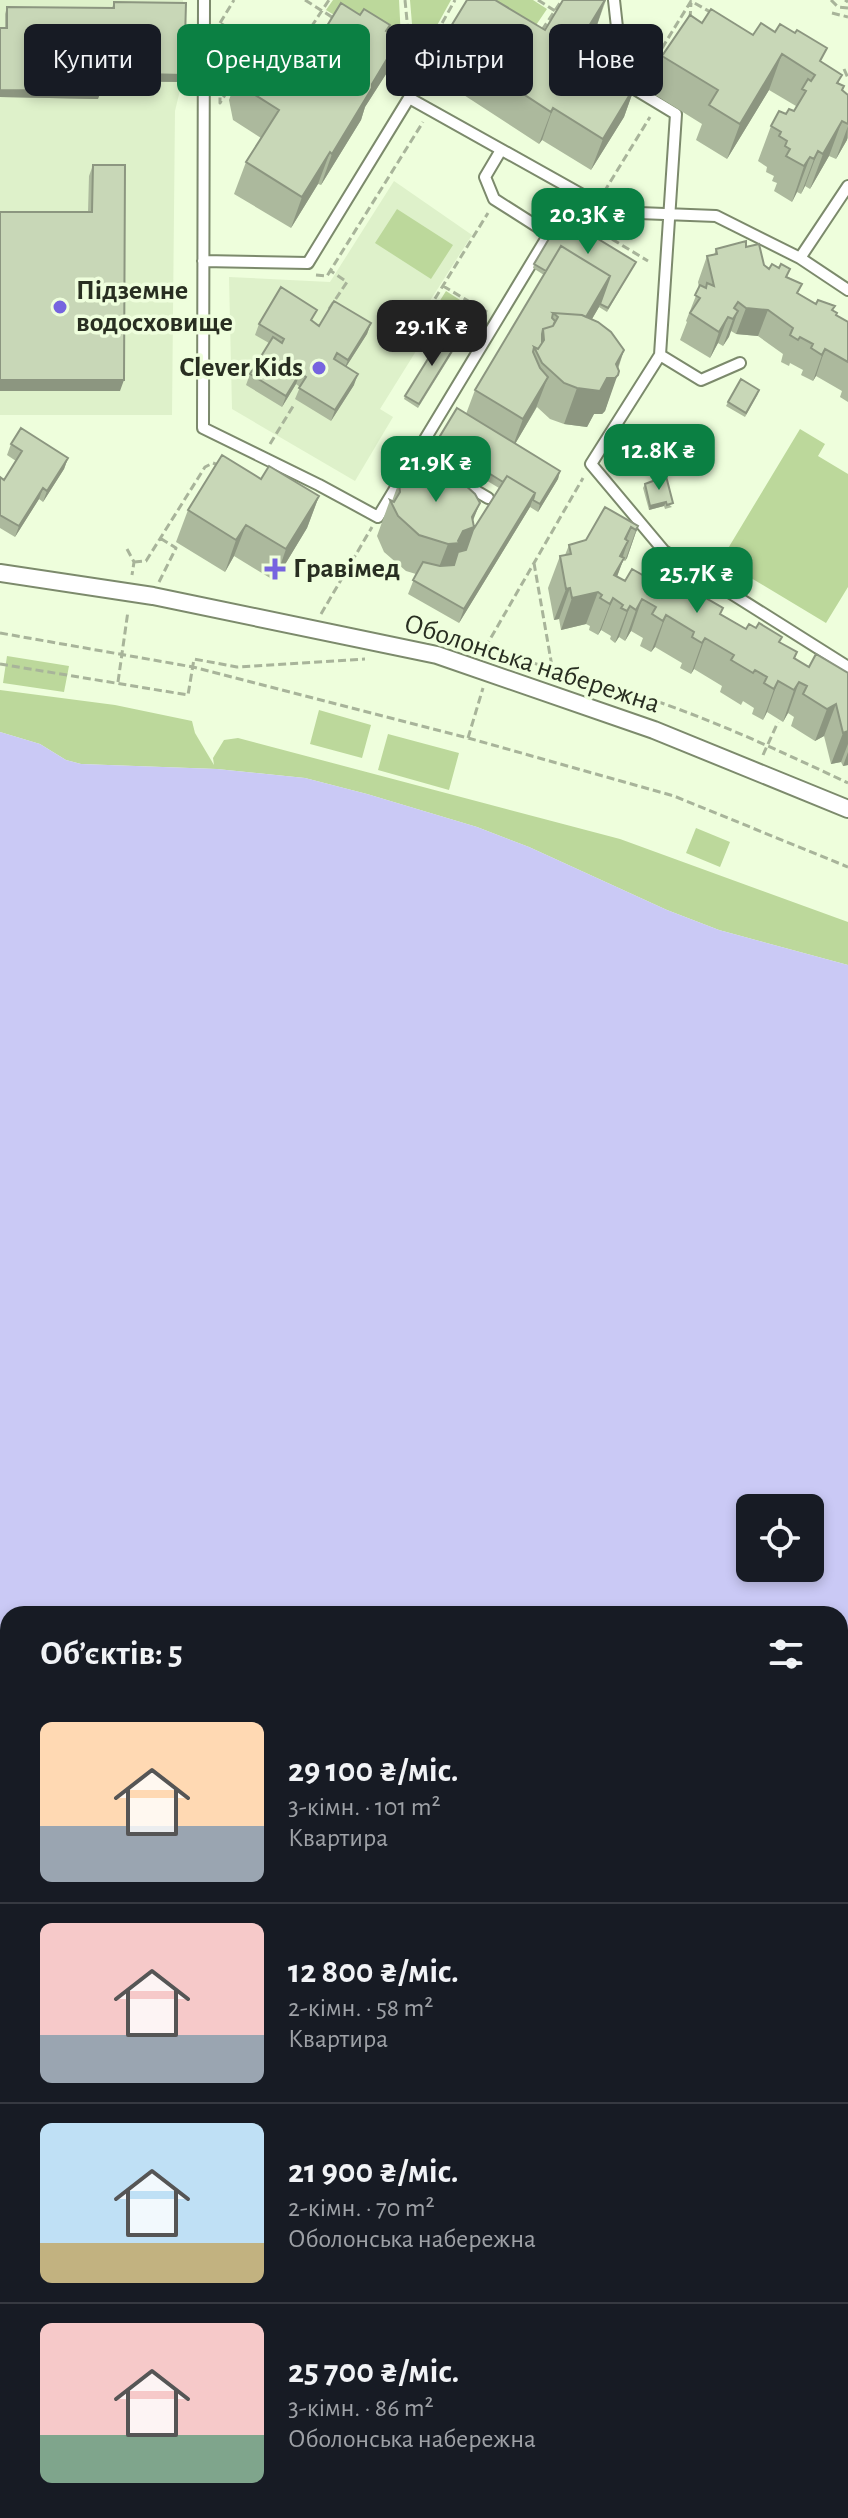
<!DOCTYPE html>
<html lang="uk">
<head>
<meta charset="utf-8">
<style>
	:root { --surface:#171b24; --page:#20242c; --text:#f1f3f6; --muted:#9ea1a6; --line:#363941; --accent:#0b8043 }
	body { margin:0; font-family:"Alegreya Sans",sans-serif; background:var(--page); color:var(--text); height:100vh; display:flex; flex-direction:column; font-size:30px; white-space:nowrap }
	* { box-sizing:border-box; margin:0 }
	p { font-size:26px; color:var(--muted) }
	.icon { flex:none; width:44px; height:44px; fill:none; stroke:currentColor; stroke-width:2; stroke-linecap:round; stroke-linejoin:round }
	.map { position:relative; flex:1; overflow:hidden }
	.drawer { position:absolute; left:0px; top:1606px; width:848px; height:912px; display:flex; flex-direction:column; background:var(--surface); border-radius:24px 24px 0 0; box-shadow:0 4px 12px #0003 }
	.drawer>* { flex:none }
	.guide { position:absolute; left:24px; top:24px; width:800px; height:72px; display:flex; gap:16px }
	.tools { position:absolute; left:736px; top:1494px; display:grid; gap:16px }
	.tools a { display:grid; place-items:center; width:88px; height:88px; border-radius:12px; background:var(--surface); box-shadow:0 4px 12px #0003; font-size:40px }
	.price { position:absolute; translate:-50% -68px; padding:0 18px; border-radius:16px; background:var(--accent); color:#fff; font-size:26px; line-height:52px; filter:drop-shadow(0 2px 4px #0008) }
	.price::after { content:''; position:absolute; left:50%; top:48px; width:24px; height:18px; margin-left:-12px; background:inherit; clip-path:polygon(0 0,100% 0,50% 100%) }
	.price.active { background:#222; color:#fff }
	ul { padding:0; list-style:none }
	li { display:flex; align-items:center; gap:24px; height:200px; padding:0 40px }
	li+li { border-top:2px solid var(--line) }
	li span { display:grid; place-items:center; flex:none; width:224px; height:160px; border-radius:12px; color:#555 }
	li>.icon { margin-inline-start:auto }
	span .icon { width:96px; height:96px; fill:#fffc; stroke-width:1 }
	li b { font-size:34px }
	h2 { display:flex; justify-content:space-between; align-items:center; height:96px; padding:0 40px; font-size:34px }
	.chip { padding:0 28px; border-radius:12px; background:var(--surface); box-shadow:0 4px 12px #0003; font-size:28px; line-height:72px }
	.chip.active { background:var(--accent); color:#fff }
	.map>svg:first-child { display:block }
	.built { fill:#def1ca }
	.green { fill:#bcd89b }
	.water { fill:#cac9f5; fill-rule:evenodd }
	.lines { fill:none; stroke-linecap:round; stroke-linejoin:round }
	.service-casing { stroke:#7c8a6c; stroke-width:14 }
	.pedestrian-casing { stroke:#7c8a6c; stroke-width:20 }
	.path { stroke:#a8b49a; stroke-width:3; stroke-dasharray:8 4; stroke-linecap:butt }
	.service { stroke:#fff; stroke-width:10 }
	.pedestrian { stroke:#fff; stroke-width:16 }
	.wall { fill:#acb99d }
	.shaded-wall { fill:#8c9680 }
	.building { fill:#c8d7b7; stroke:#8c9680; stroke-width:2 }
	.poi-dot { fill:#7664df; stroke:#eefedc; stroke-width:3 }
	.labels { text-anchor:middle; dominant-baseline:central; stroke-width:7; stroke-linejoin:round; paint-order:stroke }
	.poi-label { font-size:28px; font-weight:bold; fill:#282e21; stroke:#eefedc; text-anchor:start }
	.street-label { font-size:28px; fill:#282e21; stroke:#eefedc }
</style>
</head>
<body>
<div class="map">
<svg width="848" height="2518" viewBox="0 0 848 2518">
	<rect width="100%" height="100%" fill="#eefedc"/>
	<path class="built" d="M0 0H183L182 82 175 111 172 415H0Z
		M394 181 472 235 419 318 431 327 380 409 393 417 355 481 232 409 229 277 330 282Z"/>
	<path class="green" d="M333 0H399L401 38 383 45 326 10Z
		M410 0H451L429 40 413 36Z
		M494 0H533L547 9 532 31Z
		M397 209 453 245 431 279 375 243Z
		M446 291 471 307 454 334 429 318Z
		M800 429 825 444 818 456 848 474V587L826 623 721 560Z
		M7 656 69 666 64 692 3 683Z
		M0 690 115 705 192 721 195 733 214 765 213 758 224 740 238 738 620 839 848 922V965L719 930 667 910 529 847 477 827 367 794 305 778 217 769 81 764 66 760 40 744 0 732Z
		M319 710 371 725 362 758 310 744Z
		M388 734 459 753 449 790 378 770Z
		M696 828 730 842 720 867 686 853Z
		M0 1774 8 1776V2198L0 2192Z
		M840 2286 848 2300V2518H359L354 2510H840Z"/>
	<path class="water" d="M0 732 40 744 66 760 81 764 217 769 305 778 367 794 477 827 529 847 667 910 719 930 848 965V2300L840 2286V1614H8V1776L0 1774ZM750 1508H810V1568H750Z
		M0 2192 8 2198V2510H354L359 2518H0Z"/>
	<g class="lines">
		<g class="service-casing">
			<path id="service" d="M204 0 203 428 319 485 378 517 549 234 494 199 485 177 501 150
				M614 0 623 82 676 114 660 355 591 464 664 551 848 667
				M800 258 848 186
				M203 261 308 263 409 98 613 212 716 216 800 258 848 290
				M660 355 701 380 740 363
				M415 455 488 498"/>
		</g>
		<g class="pedestrian-casing">
			<path id="pedestrian" d="M0 573 153 596 437 655 654 730 848 809"/>
		</g>
		<path class="path" d="M305 0 335 19
			M405 0 413 83
			M538 0 555 11
			M831 0 838 7 848 8
			M845 0 848 2
			M832 13 848 17
			M690 19 691 3
			M220 23 234 0
			M542 30 562 0
			M298 47 329 0
			M394 47 431 43 455 0
			M587 60 604 32
			M844 69 848 78
			M240 70 220 103V23L257 45
			M643 79 691 1 712 13
			M604 192 650 117
			M546 218 554 204 648 261
			M316 275 327 276 423 122
			M443 286 487 312
			M329 309 347 282 331 271
			M465 344 423 318 488 213
			M270 444 295 403
			M127 549 134 562 132 575
			M134 562 146 561 205 467 213 463 218 465
			M534 563 554 678
			M159 582 176 548 160 538
			M321 614 372 527
			M0 633 193 667 468 738 674 796 848 867
			M485 648C534 664 583 677 632 693 707 717 778 750 848 783
			M485 648 583 478
			M0 664 188 695 194 659 237 667 365 659
			M118 682 128 611
			M468 738 483 688
			M763 755 778 722
			M0 1844 8 1849
			M0 1938 8 1926
			M0 1983 8 1988
			M0 2128 8 2132
			M840 2437 848 2451
			M415 2510 422 2518
			M741 2510 745 2518"/>
		<use href="#service" class="service"/>
		<use href="#pedestrian" class="pedestrian"/>
	</g>
	<path class="wall" d="M563 0H606L596 28 581 52 635 86 624 117 591 170 542 140 539 144 430 73 442 41 545 30Z
		M114 2 184 75 182 82 101 81 98 99 0 97V28H5V14L7 7 112 8Z
		M702 23 753 35 822 62 839 83 844 86 842 91 848 95V138L836 159 829 156 810 189 805 186 801 194 797 192 792 202 774 191 777 183 772 181 774 176 766 172 767 167 758 161 771 126 786 114 794 111 796 106 769 90 727 159 696 140 702 124 649 91 662 56Z
		M388 32V71L365 107 361 120 321 185 318 184 291 228 234 194 246 162 261 138 233 120 229 100 240 69Z
		M93 165 120 391H0V212H88L89 176Z
		M746 247 764 265 802 284 798 293 816 304 835 306 833 311 836 316 848 322V402L840 397 842 391 816 376 813 381 801 375 803 370 790 363 789 366 781 362 783 354 758 336 736 334 731 331 723 346 718 343 710 358 680 340 687 322 686 321 699 288 698 282 707 256 714 255 716 249Z
		M636 262 607 312 599 307 592 319 624 350 605 411 602 414H594L587 427 564 424 550 419 537 407 515 444 560 471 558 479 538 512 530 507 459 623 408 594 416 574 406 571 384 552 377 536 390 500 392 501 399 482 404 480 409 466 473 522 474 530 499 488 434 449 437 441 466 414 475 390 544 275 533 268 534 264Z
		M313 322 319 326 371 323 367 334 346 367 354 385 331 421 295 399 300 387 296 384 282 407 246 385 250 374 269 343 255 335 259 324Z
		M457 345 418 408 404 399 405 396Z
		M758 394 745 417 726 406 728 402Z
		M11 444 68 458 64 469 43 502 39 499 15 537 0 528V477L4 480 16 461 7 455Z
		M261 479 319 496 307 528 275 581 234 556 225 572 176 542 188 510Z
		M645 484 672 507 665 509 664 506 649 510 643 488Z
		M605 507 638 526 627 558 625 561 623 560 617 576 625 581 674 582 709 592 707 598 721 614 746 629 780 643 797 652 795 659 809 667 848 673V765L843 766 841 762 831 764 824 736 815 741 791 726 794 717 788 713 783 722 767 712 763 720 752 714 754 708 743 701 741 705 720 692 722 686 694 669 691 674 680 668 682 663 655 647 651 652 640 646 643 638 631 631 625 641 619 637 615 643 610 639 611 636 601 630 598 635 589 630 590 626 586 624 561 630 559 619 554 620 548 588 560 556 565 555 569 545 586 540Z"/>
	<path class="shaded-wall" d="M605 0 596 28 564 81 575 49Z
		M399 39 388 71 365 107 361 120 321 185 332 154 372 84Z
		M782 54 769 90 727 159 740 124Z
		M101 73 184 75 182 82 98 81Z
		M635 86 624 117 591 170 603 139Z
		M0 90 101 91 98 99 0 97Z
		M553 108 542 140 539 144 551 112Z
		M842 121 829 156 810 189 823 154Z
		M848 126 847 140 836 159Z
		M818 151 805 186 801 194 814 159Z
		M330 152 318 184 291 228 302 197Z
		M810 157 797 192 792 202 804 166Z
		M610 276 599 307 572 353 583 321Z
		M746 308 768 310 758 336 736 334Z
		M738 311 729 337 723 346 733 319Z
		M728 317 718 343 710 358 719 332Z
		M371 323 367 334 344 370 348 360Z
		M825 349 816 376 813 381 822 355Z
		M624 350 614 378 619 371 605 411 602 414H594L587 427 564 424 577 388 616 364Z
		M300 373 296 384 282 407 286 396Z
		M358 374 354 385 331 421 335 410Z
		M548 377 536 408 511 451 523 419Z
		M0 380H124L120 391H0Z
		M68 458 64 469 43 502 47 491Z
		M560 471 558 479 538 512 540 504Z
		M43 488 39 499 15 537 19 526Z
		M535 493 530 507 459 623 464 609Z
		M319 496 307 528 275 581 286 549Z
		M666 502 664 506 649 510 650 506Z
		M480 503 470 528 474 527 461 564 434 580 448 544 472 517Z
		M246 525 234 556 225 572 236 540Z
		M638 526 627 558 625 561 636 530Z
		M631 527 622 552 628 541 620 565 624 558 612 590 606 601 625 539Z
		M570 588 559 619 554 620 566 589Z
		M598 592 586 624 561 630 572 598Z
		M613 598 601 630 598 635 610 604Z
		M642 599 631 631 625 641 636 610Z
		M630 606 619 637 615 643 627 611Z
		M666 615 655 647 651 652 663 621Z
		M705 638 694 669 691 674 702 643Z
		M778 681 767 712 763 720 774 689Z
		M799 682 788 713 783 722 794 690Z
		M836 704 824 736 815 741 827 709Z
		M848 731V744L841 762 831 764 843 733Z
		M848 752V765L843 766Z"/>
	<path class="building" d="M467 0H495L545 30 563 0H605L575 49 635 86 603 139 553 108 551 112 442 41Z
		M114 2 186 3 184 75 101 73V91L0 90V28H7V7L114 8Z
		M341 3 360 15 364 9 390 25 386 31 399 39 372 84V88L332 154 330 152 302 197 246 162 279 110 244 88 240 69 257 40 279 32 311 52Z
		M711 9 753 35 761 23 775 32 780 24 795 33 797 30 827 48 820 61 842 75 837 83 844 86 842 90 848 95V124L842 121 823 154 818 151 814 159 810 157 804 166 786 156 790 149 785 146 787 141 779 136 781 132 771 126 779 111 786 114 789 109 794 111 806 91 802 89 808 79 811 81 815 75 782 54 740 124 709 105 718 90 662 56 690 15 702 23Z
		M93 165H125L124 380H0V212H92Z
		M562 217 636 262 608 308 600 304 610 276 561 246 546 271 534 264Z
		M746 241V247L759 244 764 265 769 269 772 264 779 268 781 264 790 269 786 277 802 284 797 293 816 304 818 300 835 306 832 310 837 313 836 315 848 322V362L825 349 822 355 811 348 813 344 800 337 798 340 790 335 793 328 768 310 746 308 738 302 734 308 738 311 733 319 728 317 719 332 690 313 700 298 695 295 700 285 706 288 707 283 714 286 707 256 717 254 716 249Z
		M561 246 610 276 586 317 582 315 553 313 552 318 555 321 553 326 543 329 542 334V343L538 349 534 347 533 352 540 368 548 377 523 419 475 390Z
		M281 287 317 310 311 320 319 326 334 301 371 323 348 360 337 353 334 359 358 374 335 410 299 388 306 377 300 373 286 396 250 374 273 337 282 343 284 339 259 324Z
		M553 313 582 315 598 322 611 332 624 350 616 364 619 371 618 375 615 378H607L600 391 577 388 564 383 542 363 534 347 538 349 544 340 543 329 553 326 558 317Z
		M444 333 458 341 419 404 405 396Z
		M741 379 759 390 746 413 728 402Z
		M457 408 560 471 540 504 533 500 535 493 507 476 503 482 437 441Z
		M21 428 68 458 47 491 43 488 19 526 0 515V477L4 480 22 451 11 444Z
		M222 455 261 479 269 466 319 496 286 549 246 525 236 540 188 510Z
		M409 466 438 467 454 475 475 494 480 503 472 517 474 527 463 531 458 541 461 543 448 544 419 535 398 516 390 500 394 502 400 492 399 482 409 478 414 469Z
		M507 476 535 493 464 609 413 580 423 562 440 566 454 565 458 552 466 550 473 530Z
		M666 476 673 503 667 505 666 502 650 506 645 484Z
		M605 507 638 526 636 530 631 527 625 539 628 541 620 556 624 558 614 575 625 581 632 569 655 582 659 574 674 582 676 579 689 586 691 582 709 592 706 598 723 608 720 614 746 629 749 624 756 628 759 623 782 637 779 642 797 652 794 658 809 667 816 654 848 673V731L843 733 836 704 827 709 803 694 807 686 799 682 794 690 778 681 774 689 764 683 767 677 755 670 753 673 731 660 734 655 705 638 702 643 692 637 694 632 666 615 663 621 652 614 656 607 642 599 636 610 630 606 627 611 621 608 623 605 613 598 610 604 600 598 602 595 598 592 572 598 570 588 566 589 560 556 571 554 569 545 586 540Z"/>
	<g class="poi-dot">
		<circle cx="60" cy="307" r="8"/>
		<circle cx="319" cy="368" r="8"/>
		<path d="M271 557h8v8h8v8h-8v8h-8v-8h-8v-8h8z"/>
	</g>
	<g class="labels">
		<g class="poi-label">
			<text x="76" y="291">Підземне<tspan x="76" dy="32">водосховище</tspan></text>
			<text x="303" y="368" text-anchor="end">Clever Kids</text>
			<text x="293" y="569">Гравімед</text>
		</g>
		<g class="street-label">
			<text transform="translate(532 664) rotate(18)">Оболонська набережна</text>
		</g>
	</g>
</svg>
<div class="tools">
<a><svg class="icon" aria-label="locate" viewBox="0 0 24 24"><circle cx="12" cy="12" r="6"/><path d="M12 2v4M12 18v4M2 12h4M18 12h4"/></svg></a>
</div>
<b class="price" style="left:588px;top:256px">20.3K ₴</b>
<b class="price active" style="left:432px;top:368px">29.1K ₴</b>
<b class="price" style="left:659px;top:492px">12.8K ₴</b>
<b class="price" style="left:436px;top:504px">21.9K ₴</b>
<b class="price" style="left:697px;top:615px">25.7K ₴</b>
<div class="guide">
<a class="chip">Купити</a>
<a class="chip active">Орендувати</a>
<a class="chip">Фільтри</a>
<a class="chip">Нове</a>
</div>
<section class="drawer">
<h2>Об’єктів: 5<svg class="icon" aria-label="filters" viewBox="0 0 24 24"><path d="M4 7h16M4 17h16"/><circle cx="9" cy="7" r="2"/><circle cx="15" cy="17" r="2"/></svg></h2>
<ul>
<li><span style="background:linear-gradient(#ffd9b3 65%,#9aa5b1 0)"><svg class="icon" aria-label="home" viewBox="0 0 24 24"><path d="M3 11l9-7 9 7M6 9v11h12V9"/></svg></span><div><b>29 100 ₴/міс.</b><p>3-кімн. · 101 m²</p><p>Квартира</p></div></li>
<li><span style="background:linear-gradient(#f6c9c9 70%,#9aa5b1 0)"><svg class="icon" aria-label="home" viewBox="0 0 24 24"><path d="M3 11l9-7 9 7M6 9v11h12V9"/></svg></span><div><b>12 800 ₴/міс.</b><p>2-кімн. · 58 m²</p><p>Квартира</p></div></li>
<li><span style="background:linear-gradient(#bfe0f5 75%,#c2b280 0)"><svg class="icon" aria-label="home" viewBox="0 0 24 24"><path d="M3 11l9-7 9 7M6 9v11h12V9"/></svg></span><div><b>21 900 ₴/міс.</b><p>2-кімн. · 70 m²</p><p>Оболонська набережна</p></div></li>
<li><span style="background:linear-gradient(#f6c9c9 70%,#7fa58c 0)"><svg class="icon" aria-label="home" viewBox="0 0 24 24"><path d="M3 11l9-7 9 7M6 9v11h12V9"/></svg></span><div><b>25 700 ₴/міс.</b><p>3-кімн. · 86 m²</p><p>Оболонська набережна</p></div></li>
</ul>
</section>
</div>
</body>
</html>
